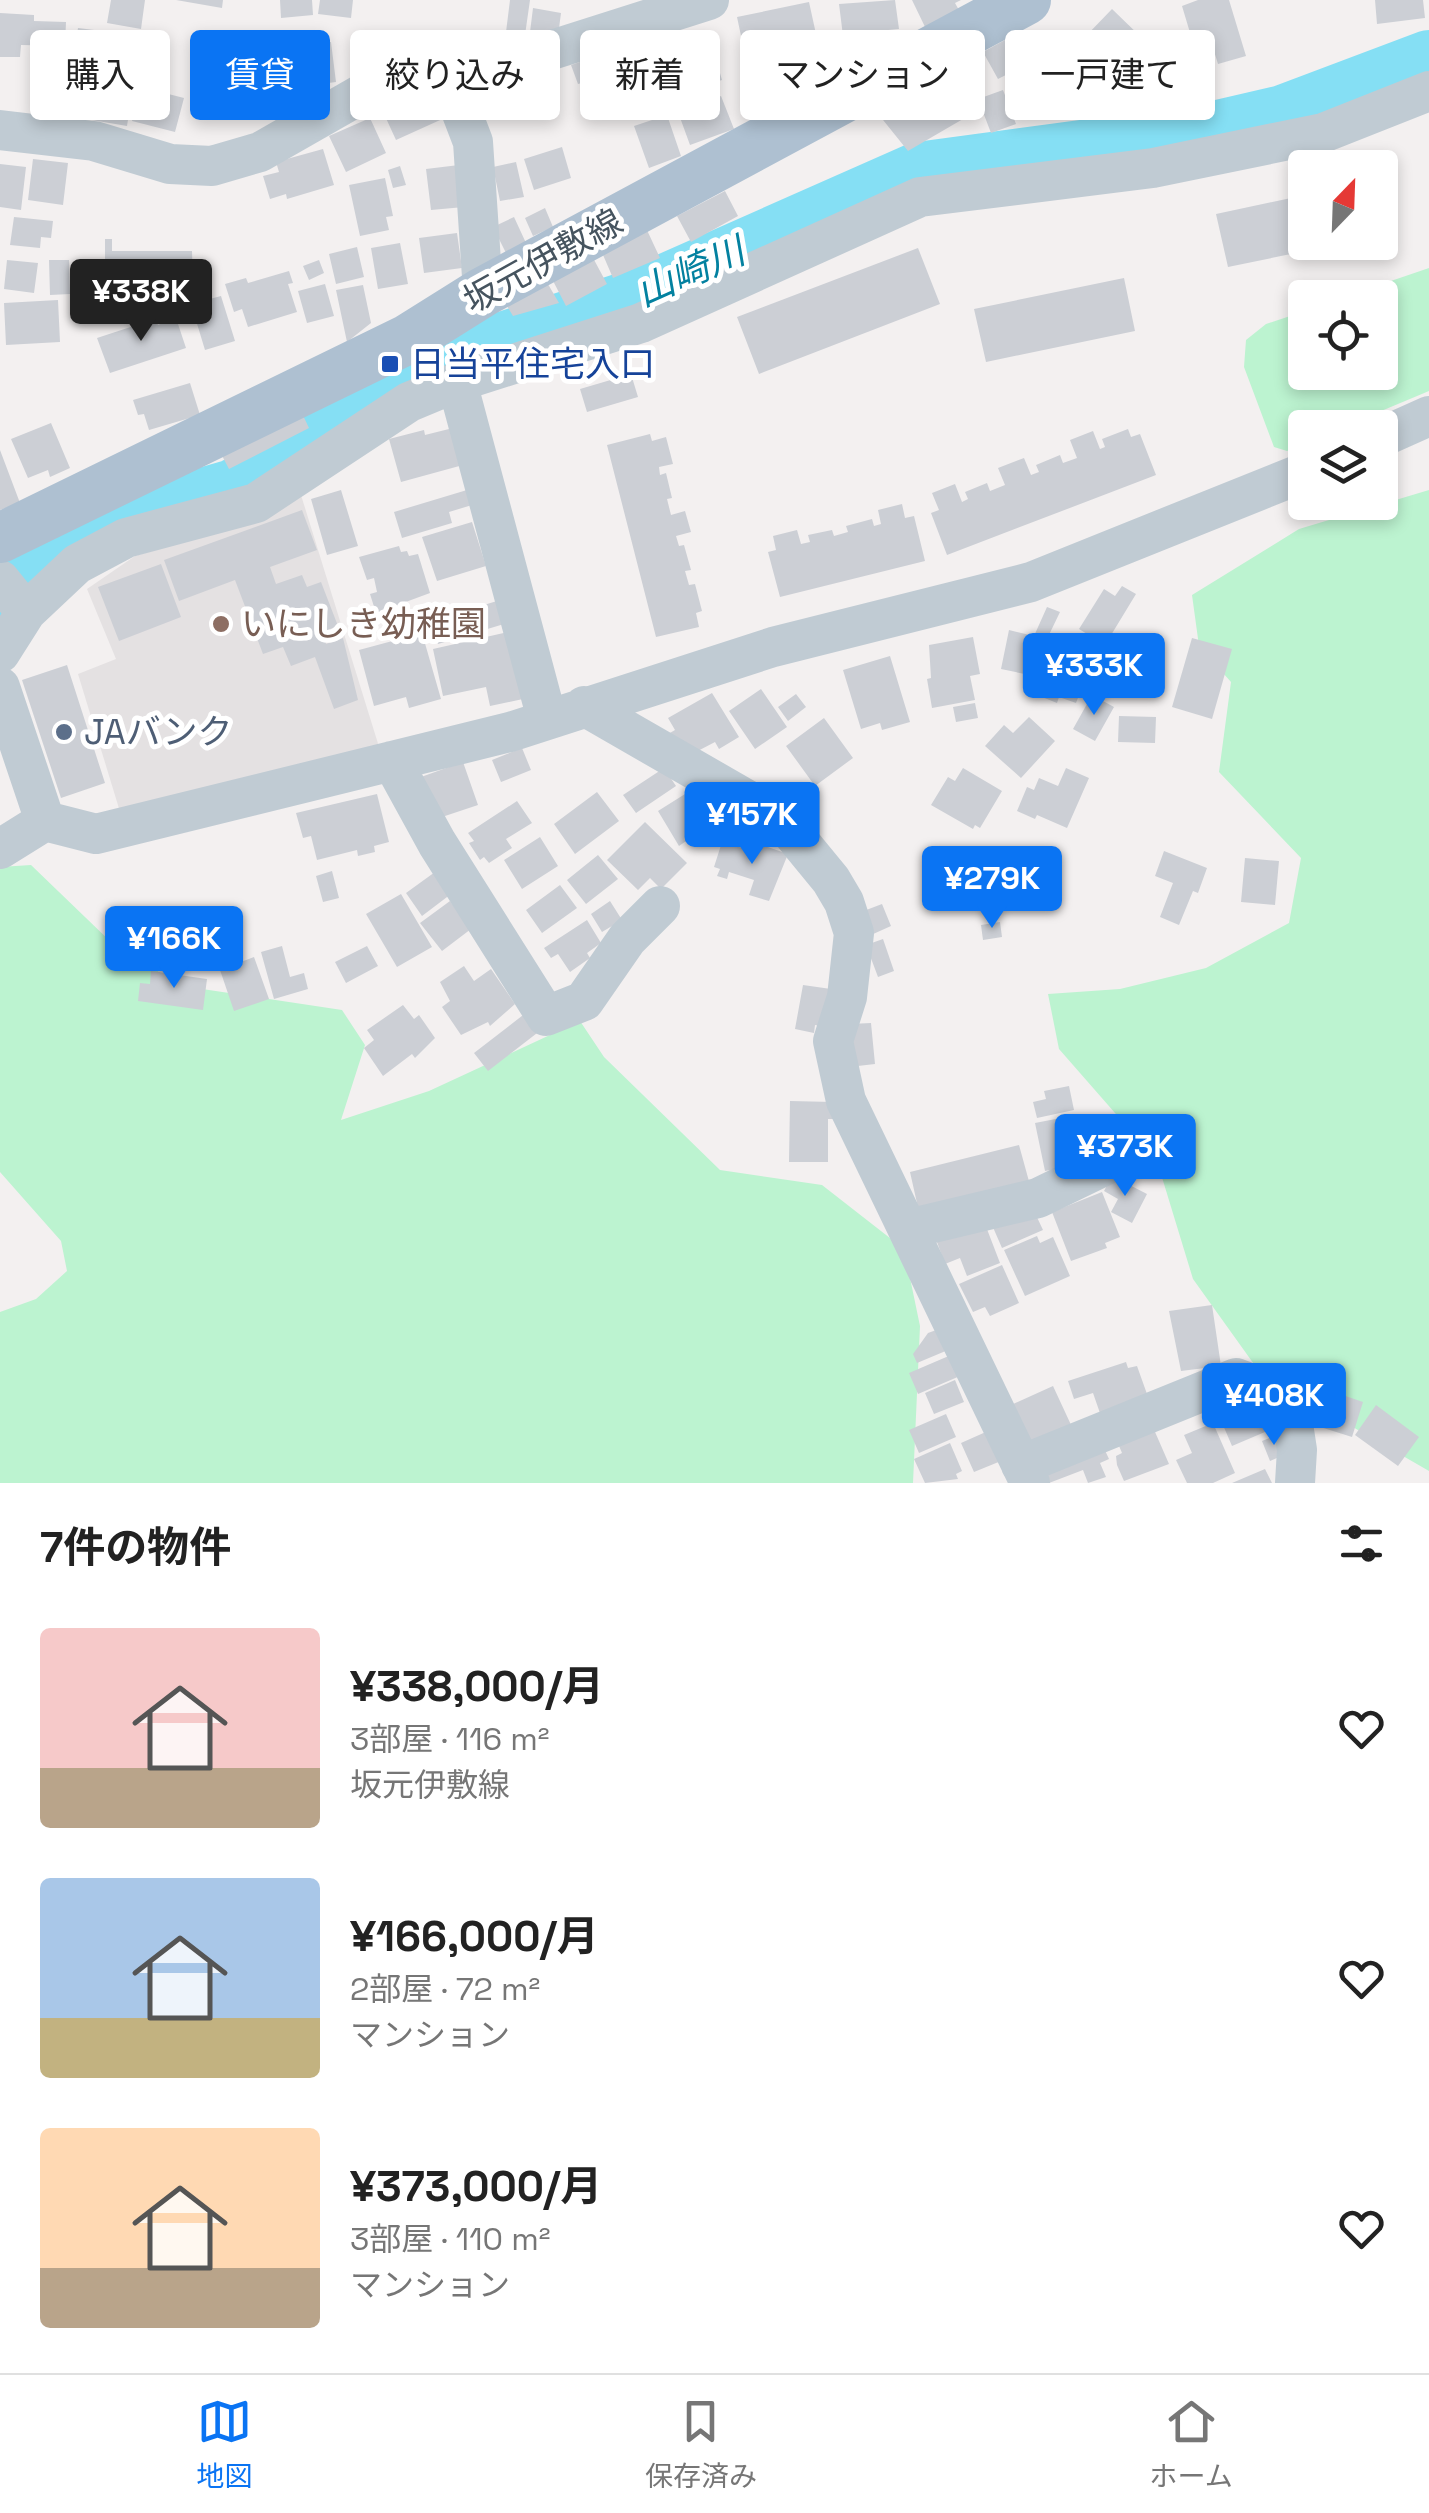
<!DOCTYPE html>
<html lang="ja">
<head>
<meta charset="utf-8">
<style>
	:root { --surface:#fff; --page:#f6f6f6; --text:#222; --muted:#767676; --line:#e0e0e0; --accent:#0a74f3 }
	body { margin:0; font-family:"Space Grotesk","Noto Sans JP",sans-serif; background:var(--page); color:var(--text); height:100vh; display:flex; flex-direction:column; font-size:38px; white-space:nowrap }
	* { box-sizing:border-box; margin:0 }
	p { font-size:32px; color:var(--muted) }
	.icon { flex:none; width:55px; height:55px; fill:none; stroke:currentColor; stroke-width:2; stroke-linecap:round; stroke-linejoin:round }
	.map { position:relative; height:1483px; overflow:hidden }
	.sheet { display:flex; flex-direction:column; background:var(--surface); flex:1 }
	.sheet>* { flex:none }
	.top-card { position:absolute; left:30px; top:30px; width:1370px; height:90px; display:flex; gap:20px }
	.needle { width:65px; rotate:23deg }
	.controls { position:absolute; left:1288px; top:150px; display:grid; gap:20px }
	.controls a { display:grid; place-items:center; width:110px; height:110px; border-radius:10px; background:var(--surface); box-shadow:0 5px 15px #0003; font-size:50px }
	.price { position:absolute; translate:-50% -85px; padding:0 22px; border-radius:10px; background:var(--accent); color:#fff; font-size:32px; line-height:65px; filter:drop-shadow(0 2px 5px #0008) }
	.price::after { content:''; position:absolute; left:50%; top:60px; width:30px; height:22px; margin-left:-15px; background:inherit; clip-path:polygon(0 0,100% 0,50% 100%) }
	.price.current { background:#222; color:#fff }
	ul { padding:0; list-style:none }
	li { display:flex; align-items:center; gap:30px; height:250px; padding:0 40px }
	li span { display:grid; place-items:center; flex:none; width:280px; height:200px; border-radius:10px; color:#555 }
	li>.icon { margin-inline-start:auto }
	span .icon { width:120px; height:120px; fill:#fffc; stroke-width:1 }
	li b { font-size:42px }
	h2 { display:flex; justify-content:space-between; align-items:center; height:120px; padding:0 40px; font-size:42px }
	.pill { padding:0 35px; border-radius:10px; background:var(--surface); box-shadow:0 5px 15px #0003; font-size:35px; line-height:90px }
	.pill.current { background:var(--accent); color:#fff }
	.menu { display:flex; justify-content:space-around; align-items:center; height:140px; border-top:2px solid var(--line); background:var(--surface); font-size:28px; color:var(--muted) }
	.menu a { display:grid; justify-items:center; gap:5px }
	.menu .current { color:var(--accent) }
	.map>svg:first-child { display:block }
	.education { fill:#e4e1e2 }
	.green { fill:#bcf3d0 }
	.lines { fill:none; stroke-linecap:round; stroke-linejoin:round }
	.river { stroke:#85dff4; stroke-width:58 }
	.building { fill:#cccfd5 }
	.minor { stroke:#c0cbd3; stroke-width:40 }
	.major { stroke:#aec0d1; stroke-width:50 }
	.transit-dot { fill:#1a4fb4; stroke:#fff; stroke-width:4 }
	.education-dot { fill:#8d6e63; stroke:#fff; stroke-width:4 }
	.service-dot { fill:#5c6f8a; stroke:#fff; stroke-width:4 }
	.labels { text-anchor:middle; dominant-baseline:central; stroke-width:10; stroke-linejoin:round; paint-order:stroke }
	.street-label { font-size:35px; fill:#46545f; stroke:#fff }
	.transit-label { font-size:35px; fill:#164399; stroke:#fff; text-anchor:start }
	.education-label { font-size:35px; fill:#785e54; stroke:#fff; text-anchor:start }
	.service-label { font-size:35px; fill:#4e5e75; stroke:#fff; text-anchor:start }
	.water-label { font-size:38px; font-style:italic; fill:#0381a0; stroke:#fff }
</style>
</head>
<body>
<div class="map">
<svg width="1429" height="1483" viewBox="0 0 1429 1483">
	<rect width="100%" height="100%" fill="#f3f0f0"/>
	<path class="education" d="M301 495 380 750 121 815 78 674 116 659 87 589 135 556 242 525Z"/>
	<path class="green" d="M1429 268V391L1343 427 1305 428V444L1287 451 1274 447 1244 367 1246 340 1266 324 1305 311V372H1380V298L1344 297Z
		M1429 490V1471L1261 1374 1193 1279 1157 1161 1059 1049 1048 994 1120 989 1206 968 1289 923 1301 858 1219 772 1231 682 1199 646 1192 595 1299 529Z
		M31 865 113 944 182 986 342 1010 365 1045 341 1120 429 1091 580 1021 604 1057 720 1170 822 1185 904 1249 920 1326 913 1483H0V1312L36 1299 67 1271 61 1241 0 1172V867Z"/>
	<g class="lines">
		<path class="river" d="M0 598 44 558 112 514 167 507 233 488 303 450 369 406 427 360 496 343 622 302 918 171 1201 133 1283 114 1429 59"/>
	</g>
	<path class="building" d="M111 0H145L141 29 107 23Z
		M176 0H223L222 8Z
		M280 0H312L313 15 281 18Z
		M320 0H353L351 18 318 14Z
		M510 0H530L524 42 505 40Z
		M895 0 899 29 867 32 868 41 844 44 839 4Z
		M912 0H961L955 3 960 12 926 29Z
		M1198 0H1229L1246 56 1218 64 1214 51 1197 56 1182 6Z
		M1375 0H1423L1425 18 1377 24Z
		M809 2 816 34 744 50 737 17Z
		M533 8 561 13 558 36 530 32Z
		M1112 9 1143 39 1115 67 1085 37Z
		M0 13 34 15V21L66 22 65 46 21 45 20 57H0Z
		M78 28 134 35 129 76 86 70 89 50 75 48Z
		M702 30 708 51 713 49 722 80 708 84 705 72 685 78 673 38Z
		M1014 35 1029 63 998 79 983 52Z
		M417 36V56L380 57V37Z
		M331 42 336 82 297 87 296 75 285 77 283 66 269 68 267 50Z
		M655 42 674 100 637 111 617 53Z
		M1152 47 1197 95 1183 107 1165 85 1138 107 1117 83 1125 76 1121 73Z
		M243 50 245 91 204 92 203 52Z
		M609 52 616 74 578 84 571 65Z
		M1077 71 1082 96 1069 99 1071 109 1036 115 1034 101 1049 99 1045 76Z
		M546 72 553 107 503 117 495 82Z
		M935 73 963 119 908 151 879 115 884 103Z
		M84 80 133 88 127 126 86 119 88 105 80 103Z
		M427 81 449 116 396 140 379 103Z
		M141 87 184 98 175 132 132 121Z
		M1003 90 1016 124 991 133 978 99Z
		M721 96 734 129 690 145 678 112Z
		M667 115 681 156 649 168 634 126Z
		M370 118 386 153 346 172 329 136Z
		M562 147 571 178 534 190 524 159Z
		M323 149 334 185 287 199 286 194 270 199 263 176 279 172 276 162Z
		M33 159 68 163 63 205 28 200Z
		M516 162 524 197 500 201 493 167Z
		M0 164 26 167 21 210 0 207Z
		M459 165 464 207 431 210 426 169Z
		M400 166 406 185 393 188 388 170Z
		M385 178 393 216 386 217 389 230 360 236 349 185Z
		M725 191 738 216 691 242 677 216Z
		M1305 195V242L1339 244 1228 267 1216 214Z
		M545 208 553 227 533 236 525 218Z
		M14 217 53 221 51 238 41 237 40 248 10 245Z
		M514 217 526 243 506 253 493 227Z
		M646 228 660 258 613 278 600 248Z
		M457 233 462 268 424 273 419 238Z
		M105 239H112V251H192L193 282H154V303H105Z
		M400 243 408 284 378 289 371 248Z
		M357 247 364 277 336 284 329 254Z
		M918 248 940 304 759 374 737 317Z
		M592 256 607 284 566 306 551 277Z
		M7 260 38 263 34 293 4 289Z
		M49 260H69L70 294 50 295Z
		M319 260 324 273 309 280 303 266Z
		M289 271 293 283 288 284 297 312 248 327 242 309 234 312 225 284 246 278 248 283Z
		M1124 278 1135 331 986 362 974 309Z
		M545 279 559 303 513 316 504 301Z
		M325 284 334 316 307 323 298 291Z
		M363 285 371 323 347 342 336 290Z
		M221 296 235 341 205 350 191 304Z
		M58 300 60 342 6 345 4 303Z
		M176 318 186 348 110 373 97 338 155 319 158 325Z
		M631 374 638 397 587 412 580 389Z
		M190 383 200 415 149 430 144 414 138 415 133 400Z
		M299 407 309 428 229 469 218 448Z
		M51 423 70 468 50 477 48 470 28 478 11 439Z
		M453 428 463 465 401 482 389 439 424 430 425 435Z
		M1128 429 1131 437 1140 434 1156 475 947 555 931 513 939 510 932 493 955 484 962 502 968 499 965 492 987 483 990 491 1005 485 998 468 1024 458 1031 475 1039 472 1036 465 1060 455 1063 463 1077 458 1070 440 1093 431 1100 449 1105 447 1102 439Z
		M650 434 652 441 666 437 673 464 659 467 660 475 666 473 672 498 667 499 671 515 685 511 691 532 676 536 679 546 684 545 691 570 685 571 689 585 695 584 702 611 696 613 699 627 656 637 607 445Z
		M0 450 20 503 0 510Z
		M341 490 358 546 327 555 311 499Z
		M467 490 472 505 449 512 452 523 402 538 394 512Z
		M902 504 905 518 914 516 925 561 780 597 768 552 776 550 773 536 797 530 801 544 810 542 808 535 832 530 834 536 848 532 846 526 872 519 874 526 881 524 878 510Z
		M302 510 317 550 270 567 276 584 302 575 307 587 321 582 338 626 322 632 326 644 343 638 358 700 334 709 315 657 291 666 283 647 263 654 235 580 179 601 164 560Z
		M472 522 486 566 437 581 422 537Z
		M399 546 401 552 407 551 409 556 418 554 430 593 376 613 370 594 377 592 374 578 367 580 359 557Z
		M161 564 181 617 119 641 98 587Z
		M1122 586 1136 594 1105 645 1079 629 1104 589 1115 596Z
		M497 601 504 624 438 644 431 621Z
		M1047 607 1060 612 1047 639 1039 677 1001 669 1009 630 1034 636Z
		M508 632 523 699 490 706 486 687 443 696 433 649Z
		M422 633 441 699 409 708 406 697 374 706 359 650Z
		M973 637 980 674 970 676 975 700 932 708 927 679 931 678 929 645Z
		M1192 638 1232 649 1212 719 1172 707Z
		M1056 645 1095 653 1076 703 1059 697 1057 703 1037 695Z
		M890 656 910 722 882 730 880 723 861 729 843 670Z
		M67 665 105 783 61 798 22 680Z
		M761 689 787 727 755 749 729 711Z
		M712 693 739 737 719 749 715 742 692 754 663 737 675 730 668 718Z
		M796 694 806 707 788 721 778 707Z
		M1092 695 1114 707 1095 741 1073 729Z
		M975 703 978 718 956 722 953 707Z
		M1119 716 1156 717 1155 743 1118 742Z
		M1029 717 1055 741 1021 778 985 746 1004 725 1013 733Z
		M824 718 853 758 815 786 786 746Z
		M522 748 531 770 501 782 492 760Z
		M463 762 478 805 436 819 421 777Z
		M664 768 676 786 636 813 623 795Z
		M963 768 1002 791 980 828 975 825 973 829 931 805 948 777 955 781Z
		M1066 768 1089 778 1067 828 1037 815 1035 819 1017 811 1027 787 1034 790 1039 778 1058 786Z
		M693 789 702 804 709 800 718 815 713 819 719 827 705 836 702 830 679 846 658 811Z
		M597 792 619 821 575 854 554 824Z
		M377 794 389 842 374 846 375 852 358 856 357 850 317 860 311 836 303 838 296 813Z
		M517 801 532 823 506 839 512 848 489 863 484 857 480 860 469 843 474 841 468 833Z
		M645 822 687 863 661 889 650 878 638 890 607 860Z
		M540 837 558 866 522 889 504 860Z
		M722 842 759 853 762 845 788 854 769 901 749 895 754 880 729 872 727 879 717 876 720 869 714 867Z
		M990 846 999 901 973 905 971 890 937 895 931 854Z
		M1164 851 1207 868 1198 893 1193 891 1179 925 1160 917 1173 883 1155 876Z
		M598 855 618 879 586 904 567 880Z
		M1245 858 1279 861 1275 905 1241 902Z
		M332 871 339 898 323 902 316 876Z
		M435 872 451 894 422 916 406 893Z
		M560 885 577 908 542 933 526 910Z
		M401 894 432 947 397 967 366 914Z
		M450 901 471 929 442 951 420 923Z
		M610 901 622 920 602 932 591 914Z
		M882 904 891 926 871 935 861 912Z
		M587 920 601 943 587 953 590 958 570 972 558 954 551 958 544 948Z
		M1000 922 1002 937 983 940 981 925Z
		M883 939 894 971 878 977 866 945Z
		M282 946 290 977 304 973 308 989 274 999 261 952Z
		M367 946 378 966 346 983 335 962Z
		M254 957 269 999 234 1011 220 970Z
		M464 966 474 981 491 969 515 1004 490 1026 488 1022 461 1035 442 1007 450 1001 440 982Z
		M151 971 207 979 203 1010 138 1001 140 983 150 984Z
		M803 985 831 989 825 1027 815 1025 814 1033 795 1029Z
		M403 1005 414 1019 419 1015 435 1038 415 1058 412 1054 383 1076 364 1048 374 1040 367 1030Z
		M527 1012 541 1030 488 1071 474 1053Z
		M871 1023 875 1064 849 1067 850 1024Z
		M1069 1086 1074 1110 1037 1118 1033 1102 1046 1099 1044 1091Z
		M790 1101 833 1102V1119H828V1162H789Z
		M1076 1115 1086 1163 1045 1171 1035 1123Z
		M1019 1145 1030 1185 919 1212 910 1172Z
		M1112 1176 1147 1194 1132 1223 1111 1212 1118 1199 1104 1191Z
		M1102 1192 1120 1237 1105 1243 1107 1248 1071 1261 1052 1212Z
		M1035 1213 1043 1230 1002 1248 992 1225Z
		M985 1224 1000 1263 967 1276 960 1258 945 1264 937 1242Z
		M1037 1236 1040 1243 1053 1237 1070 1276 1025 1296 1004 1250Z
		M1002 1265 1019 1303 990 1316 985 1307 973 1312 959 1284Z
		M1212 1305 1221 1366 1181 1371 1169 1311Z
		M939 1329 948 1350 917 1363 913 1354 928 1333Z
		M951 1355 960 1376 918 1394 909 1373Z
		M1126 1362 1128 1368 1137 1366 1147 1394 1101 1416 1093 1393 1074 1399 1068 1381Z
		M955 1380 964 1402 934 1414 925 1393Z
		M1053 1386 1072 1427 1031 1446 1011 1405Z
		M1238 1390 1269 1405 1279 1426 1232 1446 1214 1404Z
		M1328 1390 1363 1402 1352 1437 1314 1425 1315 1421 1306 1417 1312 1401 1324 1404Z
		M1376 1405 1419 1437 1398 1466 1355 1435Z
		M946 1414 956 1437 919 1453 909 1430Z
		M1213 1423 1235 1473 1213 1483H1187L1176 1460 1192 1453 1184 1435Z
		M1152 1425 1169 1464 1124 1481 1117 1465 1116 1456 1122 1453 1117 1441Z
		M988 1431 1001 1461 974 1472 961 1443Z
		M1277 1435 1286 1454 1270 1461 1262 1441Z
		M950 1443 962 1471 956 1474 958 1479 925 1483 914 1459Z
		M1102 1444 1109 1459 1100 1463 1106 1477 1088 1483 1083 1470 1049 1483 1043 1469Z
		M1265 1469 1272 1483H1232Z"/>
	<g class="lines">
		<path class="minor" d="M442 61 473 142 483 292
			M0 130 94 141 170 164 212 166 260 152 372 88 442 61 469 64 517 61 709 0
			M457 382 547 719
			M1380 438 1429 416
			M0 580 26 612
			M0 653 26 612 77 564 126 538 256 503 409 402 457 382 641 323 920 197 1153 168 1323 133 1429 91
			M0 687 45 821 96 834 510 732 773 647 1031 582 1305 472
			M584 706 770 813 785 824 831 880 844 902 854 933 847 997 833 1041 846 1101 1030 1483
			M392 761 437 843 546 1016 584 1001 627 939 660 906
			M0 849 45 821
			M908 1229 1038 1198 1108 1164
			M1021 1465 1236 1378 1289 1398 1297 1450 1295 1483"/>
		<path class="major" d="M0 538 408 339 483 292 1026 0"/>
	</g>
	<rect class="transit-dot" x="380" y="354" width="20" height="20" rx="5"/>
	<circle class="education-dot" cx="221" cy="624" r="10"/>
	<circle class="service-dot" cx="64" cy="732" r="10"/>
	<g class="labels">
		<g class="street-label">
			<text transform="translate(543 261) rotate(-29)">坂元伊敷線</text>
		</g>
		<g class="transit-label">
			<text x="410" y="364">日当平住宅入口</text>
		</g>
		<g class="education-label">
			<text x="241" y="624">いにしき幼稚園</text>
		</g>
		<g class="service-label">
			<text x="84" y="732">JAバンク</text>
		</g>
		<g class="water-label">
			<text transform="translate(690 272) rotate(-24)">山崎川</text>
		</g>
	</g>
</svg>
<div class="controls">
<a><svg class="needle" viewBox="-14 -14 28 28"><path d="M0-13l5 13h-10z" fill="#e53935"/><path d="M0 13l5-13h-10z" fill="#767676"/></svg></a>
<a><svg class="icon" aria-label="locate" viewBox="0 0 24 24"><circle cx="12" cy="12" r="6"/><path d="M12 2v4M12 18v4M2 12h4M18 12h4"/></svg></a>
<a><svg class="icon" aria-label="layers" viewBox="0 0 24 24"><path d="M12 4l9 5-9 5-9-5zM3 14l9 5 9-5"/></svg></a>
</div>
<b class="price current" style="left:141px;top:344px">¥338K</b>
<b class="price" style="left:1094px;top:718px">¥333K</b>
<b class="price" style="left:752px;top:867px">¥157K</b>
<b class="price" style="left:992px;top:931px">¥279K</b>
<b class="price" style="left:174px;top:991px">¥166K</b>
<b class="price" style="left:1125px;top:1199px">¥373K</b>
<b class="price" style="left:1274px;top:1448px">¥408K</b>
<div class="top-card">
<a class="pill">購入</a>
<a class="pill current">賃貸</a>
<a class="pill">絞り込み</a>
<a class="pill">新着</a>
<a class="pill">マンション</a>
<a class="pill">一戸建て</a>
</div>
</div>
<section class="sheet">
<h2>7件の物件<svg class="icon" aria-label="filters" viewBox="0 0 24 24"><path d="M4 7h16M4 17h16"/><circle cx="9" cy="7" r="2"/><circle cx="15" cy="17" r="2"/></svg></h2>
<ul>
<li><span style="background:linear-gradient(#f6c9c9 70%,#b9a48a 0)"><svg class="icon" aria-label="home" viewBox="0 0 24 24"><path d="M3 11l9-7 9 7M6 9v11h12V9"/></svg></span><div><b>¥338,000/月</b><p>3部屋 · 116 m²</p><p>坂元伊敷線</p></div><svg class="icon" aria-label="heart" viewBox="0 0 24 24"><path d="M12 20l-8-8c-3-5 5-10 8-4 3-6 11-1 8 4z"/></svg></li>
<li><span style="background:linear-gradient(#a9c7e8 70%,#c2b280 0)"><svg class="icon" aria-label="home" viewBox="0 0 24 24"><path d="M3 11l9-7 9 7M6 9v11h12V9"/></svg></span><div><b>¥166,000/月</b><p>2部屋 · 72 m²</p><p>マンション</p></div><svg class="icon" aria-label="heart" viewBox="0 0 24 24"><path d="M12 20l-8-8c-3-5 5-10 8-4 3-6 11-1 8 4z"/></svg></li>
<li><span style="background:linear-gradient(#ffd9b3 70%,#b9a48a 0)"><svg class="icon" aria-label="home" viewBox="0 0 24 24"><path d="M3 11l9-7 9 7M6 9v11h12V9"/></svg></span><div><b>¥373,000/月</b><p>3部屋 · 110 m²</p><p>マンション</p></div><svg class="icon" aria-label="heart" viewBox="0 0 24 24"><path d="M12 20l-8-8c-3-5 5-10 8-4 3-6 11-1 8 4z"/></svg></li>
</ul>
</section>
<nav class="menu">
<a class="current"><svg class="icon" aria-label="map" viewBox="0 0 24 24"><path d="M3 6l6-2 6 2 6-2v14l-6 2-6-2-6 2zM9 4v14M15 6v14"/></svg>地図</a>
<a><svg class="icon" aria-label="saved" viewBox="0 0 24 24"><path d="M7 4h10v16l-5-4-5 4z"/></svg>保存済み</a>
<a><svg class="icon" aria-label="home" viewBox="0 0 24 24"><path d="M3 11l9-7 9 7M6 9v11h12V9"/></svg>ホーム</a>
</nav>
</body>
</html>
